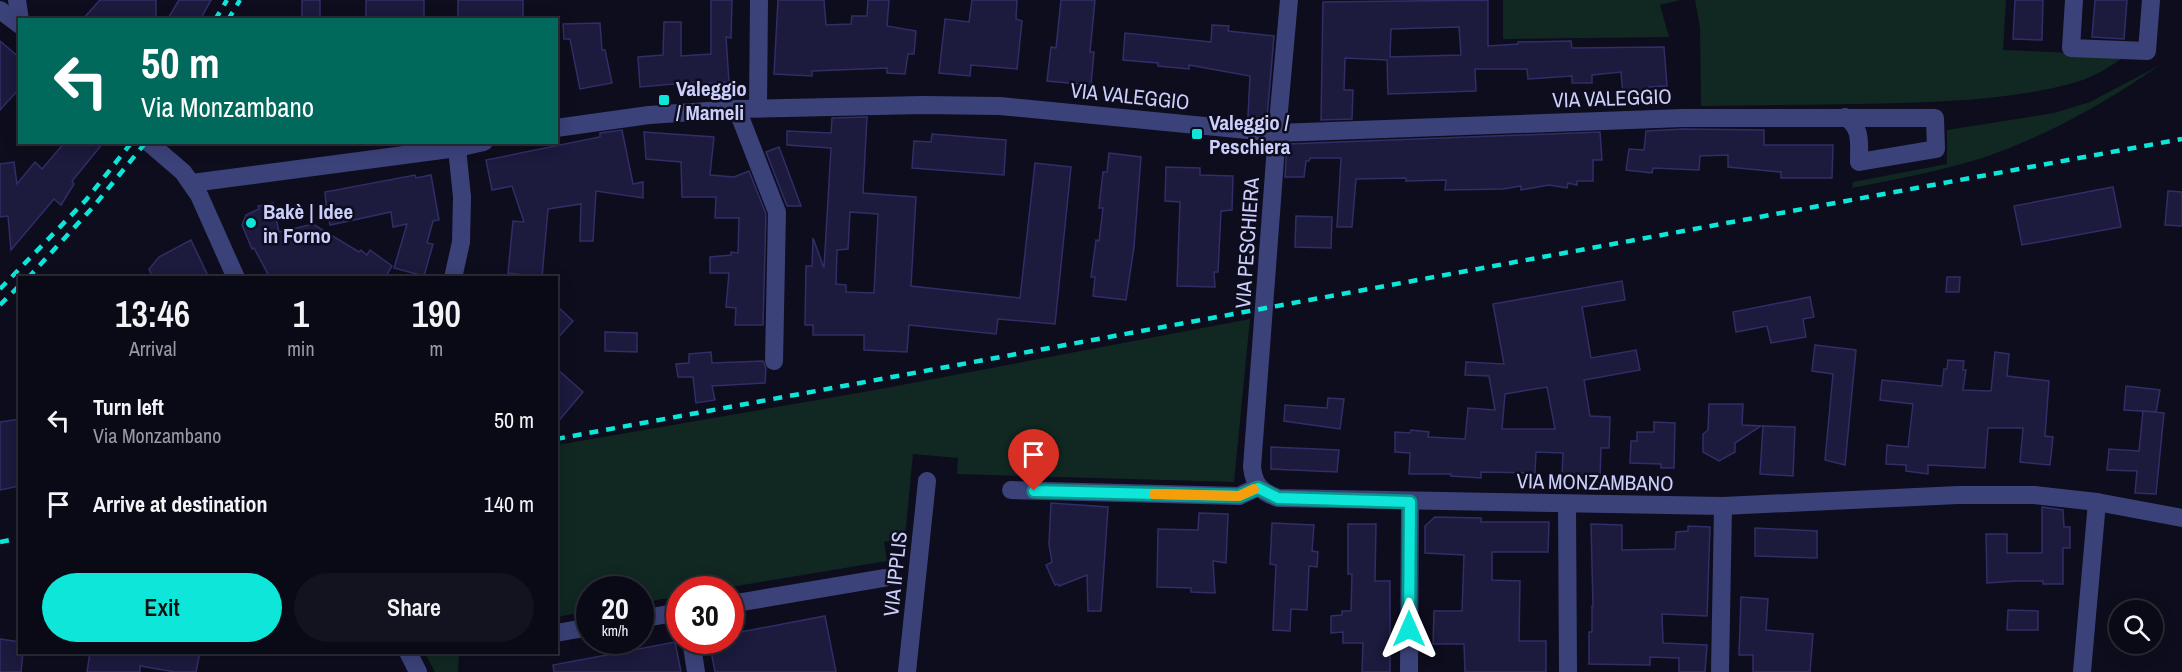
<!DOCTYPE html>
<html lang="en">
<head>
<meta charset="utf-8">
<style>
  body { margin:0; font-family:"Archivo Narrow",sans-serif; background:#13131f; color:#f1f3f6; height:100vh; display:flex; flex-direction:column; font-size:22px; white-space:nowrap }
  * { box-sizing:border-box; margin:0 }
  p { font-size:20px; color:#999aa1 }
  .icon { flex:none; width:33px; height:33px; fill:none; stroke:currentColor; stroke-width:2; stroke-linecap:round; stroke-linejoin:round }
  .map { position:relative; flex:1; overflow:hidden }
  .drawer { position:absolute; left:18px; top:276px; width:540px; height:378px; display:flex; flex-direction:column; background:#0a0a16; border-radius:0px; box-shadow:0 3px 15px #0003,0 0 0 2px #2a2b35 }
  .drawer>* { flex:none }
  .top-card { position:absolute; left:18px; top:18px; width:540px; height:126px; border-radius:0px; box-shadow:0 3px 15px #0003,0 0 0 2px #2a2b35; background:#00695c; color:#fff; overflow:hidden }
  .tools { position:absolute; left:2109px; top:600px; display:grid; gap:12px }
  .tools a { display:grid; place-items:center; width:54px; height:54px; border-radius:50%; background:#0a0a16; box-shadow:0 3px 15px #0003,0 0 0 2px #2a2b35; font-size:30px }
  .speed { position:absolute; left:576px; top:576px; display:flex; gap:12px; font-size:30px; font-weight:700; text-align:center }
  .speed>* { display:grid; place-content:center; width:78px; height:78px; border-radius:50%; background:#0a0a16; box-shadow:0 3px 15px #0003,0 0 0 2px #2a2b35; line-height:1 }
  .speed small { font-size:15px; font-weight:400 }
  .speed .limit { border:9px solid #d22; background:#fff; color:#111 }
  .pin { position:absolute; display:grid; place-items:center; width:51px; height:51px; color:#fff; margin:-62px -26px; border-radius:50% 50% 50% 0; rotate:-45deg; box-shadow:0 0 6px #0007 }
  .pin .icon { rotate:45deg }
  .me { position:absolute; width:66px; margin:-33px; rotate:0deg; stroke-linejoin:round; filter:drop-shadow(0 0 4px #0008) }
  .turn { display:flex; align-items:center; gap:21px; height:126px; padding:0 24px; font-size:27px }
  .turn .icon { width:78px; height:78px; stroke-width:2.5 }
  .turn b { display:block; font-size:42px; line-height:51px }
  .eta { display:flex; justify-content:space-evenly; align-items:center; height:102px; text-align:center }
  .eta b { font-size:36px; font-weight:600; line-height:42px }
  .action { display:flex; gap:12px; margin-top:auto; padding:12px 24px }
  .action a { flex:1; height:69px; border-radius:36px; background:#0ee6d9; color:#111; font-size:24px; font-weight:600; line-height:69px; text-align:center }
  .action a+a { background:#13131f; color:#f1f3f6 }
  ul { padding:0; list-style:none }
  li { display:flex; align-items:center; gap:18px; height:84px; padding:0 24px }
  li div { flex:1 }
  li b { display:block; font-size:22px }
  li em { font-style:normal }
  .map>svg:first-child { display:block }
</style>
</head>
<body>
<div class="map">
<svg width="2182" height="672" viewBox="0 0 2182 672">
  <rect width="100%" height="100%" fill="#0d0d1d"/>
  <g fill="#102722">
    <path d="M1503 0H1680L1660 5 1669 37 1503 39Z"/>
    <path d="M1695 0H2006L2003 50 2126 55C2110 68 2090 79 2070 84 2016 98 1958 101 1902 103 1835 105 1768 105 1701 106L1700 28Z"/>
    <path d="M2160 65C2114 97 2064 126 2012 147 1961 168 1906 177 1852 188L1853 182 1947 164V130L2054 113 2090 102Z"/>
    <path d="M1250 319 1234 482 957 474 958 458 913 454 905 537 884 542 887 561 718 589 680 590 679 596 641 603 640 590H590L589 611 557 617V445L875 390Z"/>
    <path d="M425 653H459L458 672H435Z"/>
  </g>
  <g fill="#1c1a3d" stroke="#302e67" stroke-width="1.5" fill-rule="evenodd">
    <path d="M100 0H156V18L82 20Z"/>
    <path d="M179 0H211L200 20H167Z"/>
    <rect x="302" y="0" width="18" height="20"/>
    <rect x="366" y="0" width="58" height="20"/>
    <rect x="458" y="0" width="65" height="20"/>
    <path d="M711 0H732L731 38 726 37 729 82 696 84V82L640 87 638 57 663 55 664 22H681V56L711 54Z"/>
    <path d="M778 0H824L826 25 851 24 852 16H867L868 0H889L887 26 916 31 914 54H908L905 74 887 73V68L812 71V76L774 74Z"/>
    <path d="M972 0H1017L1016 19 1022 21 1017 69 971 65 970 76 939 73 945 19 969 22Z"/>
    <path d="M1061 0H1095L1090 52H1094L1091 85 1047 81 1051 47 1056 48Z"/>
    <path d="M1488 0V46L1518 44V42L1571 41 1572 48 1664 47 1667 86 1649 87V94L1623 96 1621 72 1592 75V83H1572V76L1528 79 1527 69H1475L1476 91 1388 94 1387 60 1345 58 1344 90H1353L1352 119 1321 120 1323 2ZM1459 27 1461 55 1390 57 1391 29Z"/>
    <path d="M2015 0H2043L2042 40 2013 39Z"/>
    <path d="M2095 0H2127L2124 39 2092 37Z"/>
    <path d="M600 23 602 50H605L612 83 580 89 570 39H564L563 24Z"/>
    <path d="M1212 25 1229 26 1228 31 1274 36 1267 118 1248 116 1250 76 1189 65V69L1158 66V63L1123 60 1125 33 1211 42Z"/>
    <path d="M0 41 20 58V88L0 110Z"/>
    <path d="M867 117 863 193 916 197 911 286 1020 298 1035 163 1071 167 1055 324 998 319 996 334 909 325 907 352 864 350V335H813V325H805L806 266H812L813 238 824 268 831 148 787 145V131L831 133 832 118ZM850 212 878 214 874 293 846 292V285L836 284 837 250 848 249Z"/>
    <path d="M1683 129 1764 130V145H1833L1832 178H1781V172L1728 167V155L1700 156 1699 170 1653 168 1652 173 1626 170 1629 149 1644 150 1646 131Z"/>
    <path d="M622 130 633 184 643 182V198L596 191 593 241H580L581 204 548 209 542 277 508 273 513 221 524 222 512 186 492 190 486 160 600 137V133Z"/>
    <path d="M644 132 714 137 710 175 734 177 749 171 766 214 763 325H735L736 308 726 307 729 273H710V257L731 255V252L738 253 739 218H715L716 197H682L681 162 646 159Z"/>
    <path d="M1600 132 1602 160H1593V181H1577V185L1568 183 1567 188 1549 185 1521 190V186L1503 189 1445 190 1446 180 1406 181V178L1356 179 1352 227H1337L1341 158H1310L1309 161H1306L1304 177H1285L1287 144Z"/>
    <path d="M932 134 1006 140 1004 175 912 168 914 141 931 142Z"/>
    <path d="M65 142H104L72 181 74 184 61 205 54 199 11 250 8 216 0 217V164L14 162 17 184 35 162 42 169Z"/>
    <path d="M779 147 801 206H787L766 152Z"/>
    <path d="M1109 153 1141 157 1134 247 1126 300 1093 296 1095 277H1091L1096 240 1099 241 1103 208H1099L1103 172H1107Z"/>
    <path d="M1166 167 1200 168V175L1233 176 1232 210 1221 211 1218 272H1214L1215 287 1177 286 1180 202 1165 201Z"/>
    <path d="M415 175 416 178 431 175 439 220 433 221 427 243 433 244 424 276 394 268 407 224 393 227 391 212 330 225 326 205 325 192Z"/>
    <path d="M2113 187 2121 227 2022 245 2014 206Z"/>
    <path d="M2168 191 2182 192V226L2165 225Z"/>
    <path d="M273 203 279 232 313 224 359 252 361 250 367 255 370 250 392 266 385 278H270L254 248 252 249 242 225 246 215 259 209 258 206Z"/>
    <path d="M1296 216 1332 217 1331 248 1295 247Z"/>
    <path d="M191 240 209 278H153L149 269 159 257Z"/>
    <path d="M1947 277H1960L1959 292H1946Z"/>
    <path d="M1622 281 1625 300 1582 307 1591 358 1636 350 1640 370 1584 380 1590 416 1610 417 1609 448H1601L1600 477 1562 476 1563 453 1536 452 1535 473 1481 472V478L1451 476V474H1409L1410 453 1395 452V432L1410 433 1411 430 1429 432 1428 437 1465 439 1468 408 1495 410 1489 376 1465 375 1466 362 1504 364 1493 304ZM1547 387 1555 429H1502L1505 394Z"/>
    <path d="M1810 297 1814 317 1803 319 1806 337 1771 343 1767 326 1736 332 1733 312Z"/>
    <path d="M556 305 573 321 556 340Z"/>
    <path d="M605 332 637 333V352L605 351Z"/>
    <path d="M1815 345 1856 350 1845 465 1825 460 1833 374 1812 371Z"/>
    <path d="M711 352 712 363 763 361 766 368 765 383 712 386 715 400 696 403 693 377H678L676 364 689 363V354Z"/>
    <path d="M1995 352 2009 354 2007 376 2049 381 2045 436 2053 437 2050 465 2020 462 2023 428H1988L1985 468 1928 465V474L1906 471V465L1886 464 1887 445 1908 447 1913 404 1880 400 1882 380 1942 386 1944 369H1947L1948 360 1964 361 1963 370H1966L1963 390 1991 391Z"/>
    <path d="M556 368 583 392 556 424Z"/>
    <path d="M2126 386 2160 390 2156 412 2124 410Z"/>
    <path d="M1328 398 1344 399 1340 429 1284 421 1285 405 1327 408Z"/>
    <path d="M1709 404H1743L1742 425 1761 426 1735 443V452L1719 461 1703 452V434L1708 430Z"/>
    <path d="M2143 411 2164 413 2156 494 2135 493 2137 471 2107 470 2109 449 2139 451Z"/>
    <path d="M20 419V486L0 490V422Z"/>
    <path d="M1654 422 1675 423 1674 468H1661V464L1630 463 1631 441H1637V432H1654Z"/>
    <path d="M1763 426 1795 427 1793 476 1760 474Z"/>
    <path d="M1271 447 1339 450 1337 472 1271 469Z"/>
    <path d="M1051 503 1108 507 1101 611H1088L1087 575 1059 586 1058 584 1055 585 1046 565 1052 562 1049 544Z"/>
    <path d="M2042 507 2063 510 2064 527H2070V548H2063V584H2043V581H2016L1987 583 1986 534H2007V553H2042Z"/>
    <path d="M1199 513 1228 514 1226 563 1213 561 1215 593 1191 592V588L1157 587 1158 529 1198 530Z"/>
    <path d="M1435 517 1481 518V522H1549L1548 552H1492V580L1520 581 1519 641H1546V672H1465L1464 644H1433L1434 611H1462L1464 555 1425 553V526Z"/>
    <path d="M1272 523 1314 525 1312 551 1318 552 1317 567 1309 566 1307 610 1291 609 1290 631 1273 630 1276 565 1270 564Z"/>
    <path d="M1348 524H1376L1375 581H1390V672H1362L1363 643H1343V632L1331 633V616L1342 615V611H1351L1352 574H1348Z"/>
    <path d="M1591 524 1622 525V550L1675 549 1676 532 1688 531V526L1710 527 1707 616 1662 614 1663 643 1707 645 1705 672H1679V658L1650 657V665L1589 664V632H1592V606H1593Z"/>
    <path d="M1755 528 1817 531V558L1755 556Z"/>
    <path d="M1741 597 1768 599 1766 630 1813 634 1810 672H1753V655H1739Z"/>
    <path d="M2008 610 2038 611V630H2007Z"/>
    <path d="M825 616 836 672H715L709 640H730V634Z"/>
    <path d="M0 639 20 642V652H23L21 672H0Z"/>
    <path d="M675 642 681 672H554L553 665Z"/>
    <path d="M90 652H200L196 672H175L140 666V672H87Z"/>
  </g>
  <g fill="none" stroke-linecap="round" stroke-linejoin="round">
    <g stroke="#3b4279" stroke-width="18">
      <path d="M17 0 20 20"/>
      <path d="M1289 0 1277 133 1252 467C1254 485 1261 492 1278 498L1723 506 1958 495H2034L2097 502 2182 518"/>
      <path d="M2074 0 2071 48 2147 51 2151 0"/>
      <path d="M0 10 20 25"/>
      <path d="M758 108 759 0"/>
      <path d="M737 109 777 212 774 361"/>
      <path d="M556 128 649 115 737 109 923 105 1000 106 1277 133 1683 118H1935L1936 149 1859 162C1859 143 1862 127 1845 117"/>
      <path d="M148 142 183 172 199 195 236 278"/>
      <path d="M192 183 457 148 484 142"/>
      <path d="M453 278 461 242 462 197 457 148"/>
      <path d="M1011 490 1239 496 1258 487"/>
      <path d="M1567 504 1568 672"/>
      <path d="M730 604 884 578"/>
      <path d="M640 619 680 612"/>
      <path d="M556 633 590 627"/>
      <path d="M691 640 696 672"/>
      <path d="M408 652 418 672"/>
      <path d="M907 672 927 481"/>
      <path d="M1409 672 1410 502"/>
      <path d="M1720 672 1723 506"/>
      <path d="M2082 672 2097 502"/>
    </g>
    <g stroke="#0ee6d9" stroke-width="4.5" stroke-dasharray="9 8" stroke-linecap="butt">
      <path d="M215 20 227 0"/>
      <path d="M228 20 240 0"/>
      <path d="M28 278 94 206 146 142"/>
      <path d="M0 289 86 200 132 142"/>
      <path d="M0 305 20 285"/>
      <path d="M556 439 2182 139"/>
      <path d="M0 542 20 538"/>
    </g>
  </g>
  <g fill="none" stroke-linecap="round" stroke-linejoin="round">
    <g stroke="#09968d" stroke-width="15">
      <path id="route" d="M1034 491 1239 496 1258 488 1278 498 1410 502 1409 629"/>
    </g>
    <use href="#route" stroke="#0ee6d9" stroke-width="10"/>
    <path stroke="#f59e0b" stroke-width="10" d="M1154 494 1239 496 1254 489"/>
  </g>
  <g fill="#0ee6d9" stroke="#0d0d1d" stroke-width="2">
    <rect x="658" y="94" width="12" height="12" rx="3"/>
    <rect x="1191" y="128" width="12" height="12" rx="3"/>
    <circle cx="251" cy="223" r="6"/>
  </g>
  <g text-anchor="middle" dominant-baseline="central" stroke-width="5" stroke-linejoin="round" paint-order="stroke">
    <g font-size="21" font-weight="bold" fill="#cccefc" stroke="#0d0d1d" text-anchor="start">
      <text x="676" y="88">Valeggio<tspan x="676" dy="24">/ Mameli</tspan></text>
      <text x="1209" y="122">Valeggio /<tspan x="1209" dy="24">Peschiera</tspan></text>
      <text x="263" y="211">Bakè | Idee<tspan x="263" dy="24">in Forno</tspan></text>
    </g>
    <g font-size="21" fill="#cccefc" stroke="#0d0d1d">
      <text transform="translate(1130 96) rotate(6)">VIA VALEGGIO</text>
      <text transform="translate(1612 98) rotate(-2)">VIA VALEGGIO</text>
      <text transform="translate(1247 243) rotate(-86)">VIA PESCHIERA</text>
      <text transform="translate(1595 482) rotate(1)">VIA MONZAMBANO</text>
      <text transform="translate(895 574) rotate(-84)">VIA IPPLIS</text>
    </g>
  </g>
</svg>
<div class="tools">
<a><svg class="icon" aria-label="search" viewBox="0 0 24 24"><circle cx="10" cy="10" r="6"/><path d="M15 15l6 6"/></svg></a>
</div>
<div class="speed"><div>20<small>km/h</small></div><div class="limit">30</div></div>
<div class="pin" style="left:1034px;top:491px;background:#d93025"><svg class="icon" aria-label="arrive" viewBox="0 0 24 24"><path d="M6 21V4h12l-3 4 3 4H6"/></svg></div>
<svg class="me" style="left:1409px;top:629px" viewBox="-20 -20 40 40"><path d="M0-17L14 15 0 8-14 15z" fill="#0ee6d9" stroke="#fff" stroke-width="4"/></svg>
<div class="top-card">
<div class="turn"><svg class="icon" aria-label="left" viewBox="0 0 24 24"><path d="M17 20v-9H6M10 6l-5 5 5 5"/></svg><div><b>50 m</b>Via Monzambano</div></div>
</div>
<section class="drawer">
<div class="eta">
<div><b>13:46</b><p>Arrival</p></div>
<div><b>1</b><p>min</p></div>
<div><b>190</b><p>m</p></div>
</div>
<ul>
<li><svg class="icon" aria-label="left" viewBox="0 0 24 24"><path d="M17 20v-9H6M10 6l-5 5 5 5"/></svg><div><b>Turn left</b><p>Via Monzambano</p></div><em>50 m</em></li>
<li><svg class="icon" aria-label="arrive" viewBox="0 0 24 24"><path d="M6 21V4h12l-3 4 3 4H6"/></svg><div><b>Arrive at destination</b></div><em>140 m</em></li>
</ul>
<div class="action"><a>Exit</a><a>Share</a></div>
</section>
</div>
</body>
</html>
